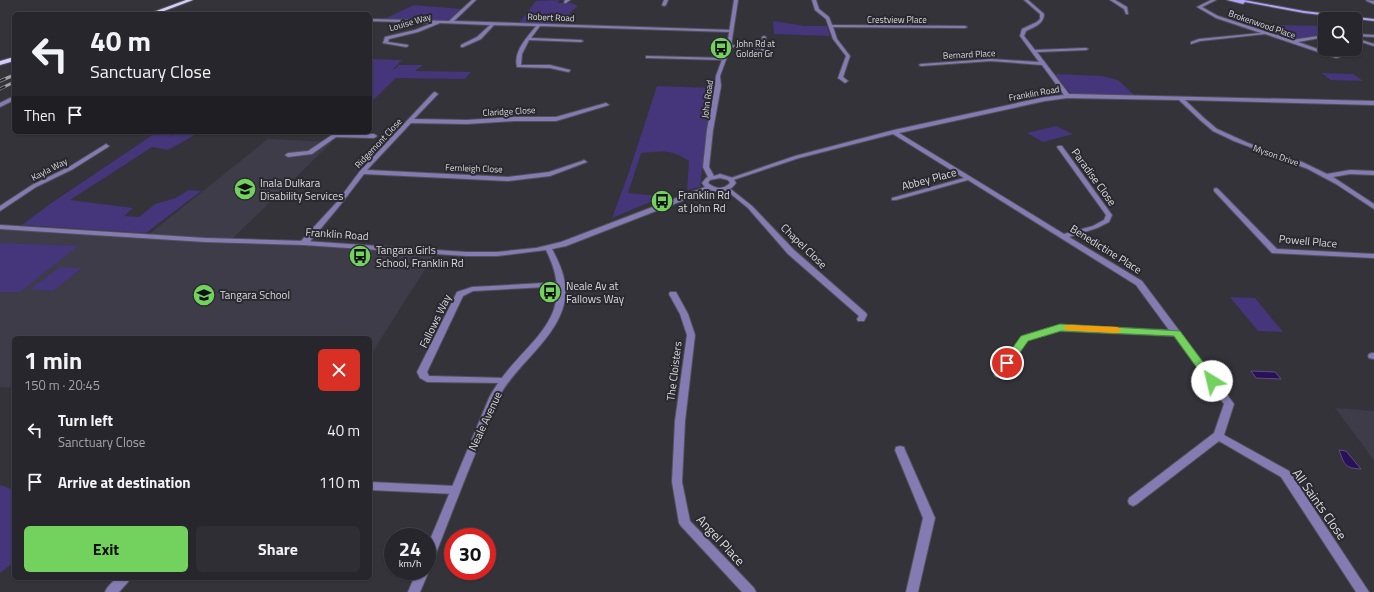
<!DOCTYPE html>
<html lang="en">
<head>
<meta charset="utf-8">
<style>
  body { margin:0; font-family:"Titillium Web",sans-serif; background:#2f2e34; color:#f1f3f6; height:100vh; display:flex; flex-direction:column; font-size:15px; white-space:nowrap }
  * { box-sizing:border-box; margin:0 }
  p { font-size:13px; color:#a4a5a9 }
  .icon { flex:none; width:22px; height:22px; fill:none; stroke:currentColor; stroke-width:2; stroke-linecap:round; stroke-linejoin:round }
  .map { position:relative; flex:1; overflow:hidden }
  .panel { position:absolute; left:12px; top:336px; width:360px; height:244px; display:flex; flex-direction:column; background:#27262c; border-radius:6px; box-shadow:0 1px 3px #0004,0 0 0 1px #434348 }
  .panel>* { flex:none }
  .top-card { position:absolute; left:12px; top:12px; width:360px; height:122px; border-radius:6px; box-shadow:0 1px 3px #0004,0 0 0 1px #434348; background:#27262c; color:#f1f3f6; overflow:hidden }
  .buttons { position:absolute; left:1318px; top:12px; display:grid; gap:8px }
  .buttons a { display:grid; place-items:center; width:44px; height:44px; border-radius:6px; background:#27262c; box-shadow:0 1px 3px #0004,0 0 0 1px #434348; font-size:20px }
  .speed { position:absolute; left:384px; top:528px; display:flex; gap:8px; font-size:20px; font-weight:700; text-align:center }
  .speed>* { display:grid; place-content:center; width:52px; height:52px; border-radius:50%; background:#27262c; box-shadow:0 1px 3px #0004,0 0 0 1px #434348; line-height:1 }
  .speed small { font-size:10px; font-weight:400 }
  .speed .limit { border:6px solid #d22; background:#fff; color:#111 }
  .pin { position:absolute; display:grid; place-items:center; width:34px; height:34px; color:#fff; margin:-17px; border:2px solid #fff; border-radius:50%; box-shadow:0 1px 4px #0007 }
  .me { position:absolute; width:44px; margin:-22px; rotate:324deg; stroke-linejoin:round; filter:drop-shadow(0 0 3px #0008) }
  .turn { display:flex; align-items:center; gap:14px; height:84px; padding:0 12px; font-size:18px }
  .turn .icon { width:52px; height:52px; stroke-width:2.5 }
  .turn b { display:block; font-size:28px; line-height:34px }
  .then { display:flex; align-items:center; height:38px; padding:0 12px; background:#0003; gap:8px; font-size:15px }
  .round { display:grid; place-items:center; flex:none; width:42px; height:42px; border-radius:6px; background:#2f2e34 }
  .overview { display:flex; align-items:center; justify-content:space-between; height:68px; padding:0 12px }
  h1 { font-size:24px; font-weight:700; line-height:30px }
  .button { display:flex; gap:8px; margin-top:auto; padding:8px 12px }
  .button a { flex:1; height:46px; border-radius:6px; background:#72d25d; color:#111; font-size:16px; font-weight:700; line-height:46px; text-align:center }
  .button a+a { background:#2f2e34; color:#f1f3f6 }
  ul { padding:0; list-style:none }
  li { display:flex; align-items:center; gap:12px; height:52px; padding:0 12px }
  li div { flex:1 }
  li b { display:block; font-size:15px }
  li em { font-style:normal }
  .map>svg:first-child { display:block }
</style>
</head>
<body>
<div class="map">
<svg width="1374" height="592" viewBox="0 0 1374 592">
  <rect width="100%" height="100%" fill="#34333a"/>
  <g fill="#3d3c48">
    <path d="M268 139 332 142 231 240 148 235Z"/>
    <path d="M0 227 230 241 436 252 370 356V338H14V388L0 387Z"/>
    <path d="M1335 408 1374 411V460Z"/>
  </g>
  <g fill="#45357b">
    <path d="M560 0 557 2 559 3H571L578 6 570 12V15L573 20 571 23H519L536 1Z"/>
    <path d="M414 5 461 9 450 19 441 21 384 19Z"/>
    <path d="M773 21 805 26H827L830 36 774 34Z"/>
    <path d="M1275 25 1325 26V34L1293 39 1257 28 1276 26Z"/>
    <path d="M370 59 402 60 393 69H395L399 65H423L415 71 471 72 465 79 396 78 370 103Z"/>
    <path d="M1321 73 1353 74 1363 81 1331 80Z"/>
    <path d="M1055 74 1102 76 1118 80 1134 95 1071 94Z"/>
    <path d="M657 86 712 88 700 187 687 190 689 161C672 149 662 151 641 153L628 193 658 196 650 202 612 218 629 172Z"/>
    <path d="M1056 126 1073 134 1043 142 1027 133Z"/>
    <path d="M157 132H177L168 138 179 132H200L168 150 152 147 70 200 133 208 124 216 139 217 155 204 176 198 189 190 201 191 146 233 22 225 50 204Z"/>
    <path d="M0 243 78 246 20 292H0Z"/>
    <path d="M60 267 82 268 53 291 30 289Z"/>
    <path d="M1230 297 1255 298 1283 332 1258 331Z"/>
    <path d="M0 485 14 490V562L0 573Z"/>
  </g>
  <g fill="#281159" stroke="#5d4d81">
    <path d="M1251 371 1275 372 1281 379 1256 378Z"/>
    <path d="M1339 450 1346 451 1361 469C1344 468 1345 465 1339 450Z"/>
  </g>
  <g fill="none" stroke-linecap="round" stroke-linejoin="round">
    <g stroke="#525158" stroke-width="2">
      <g id="minor">
        <path d="M472 0H476L454 21 731 30 733 31 731 32 540 26 531 38 581 40 583 41 581 42 529 40 522 54 521 65H550L570 70V71L568 72 550 68 517 67C513 51 527 38 536 26L494 25 481 39 463 47H461V45L477 37 490 25 440 23 418 32 389 39 388 42 408 45V46L406 47 383 43 385 37 415 30 433 23 370 21V19L449 21Z"/>
        <path d="M565 0H570L566 3H564Z"/>
        <path d="M664 0H668L666 5 664 6 662 5Z"/>
        <path d="M812 0H816L819 9 829 17 832 25 965 26 967 27 965 28 833 27 837 39 850 56 843 77 848 81 845 83 838 78 846 56 833 39 826 19 815 10Z"/>
        <path d="M1024 0H1028L1044 14C1044 24 1034 27 1026 31L1024 36 1035 50 1086 48 1088 49 1086 50 1037 52 1069 94 1374 101V105L1185 100 1204 118 1217 129 1248 143 1302 162 1327 174 1350 170 1374 171V175L1350 174 1333 177 1374 204V209L1336 184 1308 169 1234 141 1213 131 1200 120 1179 100 1067 98 1045 101 899 133 1064 234 1093 226 1104 220 1106 215 1057 147 1058 146H1062L1112 215 1109 222 1097 228 1069 237 1142 281 1234 404 1224 435 1289 471 1369 592H1356L1281 477 1219 441 1137 504 1133 506 1129 504 1128 501 1129 498 1214 433 1224 404 1174 336 1060 331 1028 340 1002 377H996L994 375 996 373 1022 336 1060 325 1169 330 1136 285 968 180 896 200H892V198L964 178 893 134 799 158 733 180H729L728 179 795 156 894 130 1045 97 1064 95 1042 65 991 61 921 66 919 65 921 64 991 59 1039 62 1020 36 1022 29 1037 22 1040 19V14Z"/>
        <path d="M1110 0H1115L1127 7 1128 14H1126L1124 9Z"/>
        <path d="M1211 0H1216L1202 7 1218 16 1292 40 1325 35V37L1298 42 1340 57 1336 58 1265 34 1200 41 1191 44V42L1199 39 1261 33 1216 18 1197 7Z"/>
        <path d="M1366 0 1374 1V4L1367 1Z"/>
        <path d="M1355 34 1374 35V37L1355 36Z"/>
        <path d="M764 36 766 37 765 56 761 55V49L729 47 727 46 729 45 761 47 762 37Z"/>
        <path d="M1355 38 1374 44V46L1355 40Z"/>
        <path d="M646 56 724 58 726 59 724 60 648 58H646Z"/>
        <path d="M435 92 438 94 437 95 414 119 467 120 514 117H556L606 103 609 105 556 121H514L467 124 411 123 367 170 508 177 549 172 582 161 584 160 587 162 550 176 508 181 364 174 341 204 307 245H301L300 243 301 241 337 202 360 171 433 93Z"/>
        <path d="M14 96V100L0 107V103Z"/>
        <path d="M335 133 374 134 377 136 374 138 336 137 312 154 288 157 285 155 288 153 308 151Z"/>
        <path d="M106 144 109 146 108 147 73 169 36 187 0 211V206L32 185 69 167Z"/>
        <path d="M728 187 752 206 794 250 866 313 867 315 864 321H858L857 319 859 316 788 254 748 208 726 190V188Z"/>
        <path d="M1216 188 1218 189 1277 249 1374 254V258L1272 253 1214 191V189Z"/>
        <path d="M562 282 566 284 565 286 473 291 463 296 427 372 429 376 504 378 507 379 509 381 507 383 427 382 420 378 417 372 457 292 472 287Z"/>
        <path d="M670 292H676L688 314 695 335 685 421 682 482 690 521 754 588 756 592H742L681 526 679 523 672 482 675 421 687 335 680 314 669 294Z"/>
        <path d="M1372 353H1374V359L1369 358 1368 356 1369 354Z"/>
        <path d="M900 446 904 447 905 450 935 518 918 592H906L923 518 895 450 896 447Z"/>
        <path d="M370 482 455 486 459 487 460 490 459 493 455 494 370 490Z"/>
        <path d="M116 578H130L128 582 119 592H105L107 588Z"/>
      </g>
    </g>
    <g stroke="#525158" stroke-width="2">
      <g id="tertiary">
        <path d="M734 0H738L731 46 720 76 721 86 713 130 709 167 714 176 720 174 733 178 736 183C730 192 720 193 710 190L566 246 552 249C561 266 569 284 564 304 555 340 518 363 500 395 492 408 488 423 482 437 465 478 449 520 433 561L431 565 427 566V547L489 398C518 342 583 324 546 250L497 256H466L304 245 205 242 0 229V225L205 238 304 241 466 252H497L536 248 561 242 705 187 702 183 706 178 708 177 703 167 707 130 715 86 716 76 727 46ZM720 178 728 180 730 183C723 190 715 189 708 183L710 180Z"/>
        <path d="M427 567 429 571 420 592H408L417 571H427Z"/>
      </g>
    </g>
    <g stroke="#525158" stroke-width="2">
      <path id="secondary" d="M1227 0H1244L1304 11 1374 19V21L1304 13 1245 2 1243 4Z"/>
    </g>
    <g stroke="#525158" stroke-width="2">
      <g id="primary">
        <path d="M186 0H193L156 14H148Z"/>
        <path d="M14 57V61L0 65V61Z"/>
      </g>
    </g>
    <use href="#minor" fill="#837bb1" fill-rule="evenodd"/>
    <use href="#tertiary" fill="#837bb1" fill-rule="evenodd"/>
    <use href="#secondary" fill="#b0a3f9" fill-rule="evenodd"/>
    <use href="#primary" fill="#d2cdfa" fill-rule="evenodd"/>
    <g stroke="#9f9fa4" stroke-width="3">
      <g id="rail">
        <path d="M0 81 14 75"/>
        <path d="M0 89 14 82"/>
      </g>
    </g>
    <use href="#rail" stroke="#2a292f" stroke-width="2" stroke-dasharray="6" stroke-linecap="butt"/>
  </g>
  <path fill="#72d25d" stroke="#4a883c" d="M1060 324 1180 331 1217 381 1215 383H1208L1174 336 1061 331 1028 341 1011 365H1004L1002 363 1004 360 1021 336Z"/>
  <path fill="#f59e0b" d="M1069 325 1117 327 1122 330 1117 333 1065 330 1064 328 1065 326Z"/>
  <defs>
    <g id="bus-disc" transform="scale(1.15)"><circle r="9.5" fill="#72d25d" stroke="#2a292f"/><path d="M-5-6H5V4H4V6H2V4H-2V6H-4V4H-5ZM-3.5-4V0h7V-4ZM-3.5 1.2v1.5H-2V1.2ZM2 1.2v1.5H3.5V1.2Z" fill="#111"/></g>
    <g id="university-disc" transform="scale(1.15)"><circle r="9.5" fill="#72d25d" stroke="#2a292f"/><path d="M0-5L7-2L0 1L-7-2ZM-4 1L0 2.5L4 1V4Q0 6-4 4Z" fill="#111"/></g>
    <g id="school-disc" transform="scale(1.15)"><circle r="9.5" fill="#72d25d" stroke="#2a292f"/><path d="M0-5L7-2L0 1L-7-2ZM-4 1L0 2.5L4 1V4Q0 6-4 4Z" fill="#111"/></g>
  </defs>
  <g fill-rule="evenodd">
    <use href="#bus-disc" x="721" y="48"/>
    <use href="#university-disc" x="245" y="189"/>
    <use href="#bus-disc" x="662" y="201"/>
    <use href="#bus-disc" x="360" y="256"/>
    <use href="#bus-disc" x="550" y="292"/>
    <use href="#school-disc" x="204" y="295"/>
  </g>
  <g text-anchor="middle" dominant-baseline="central" stroke-width="4" stroke-linejoin="round" paint-order="stroke">
    <g font-size="9" fill="#dadade" stroke="#2a292f">
      <text transform="translate(551 17) rotate(2)">Robert Road</text>
      <text x="897" y="19">Crestview Place</text>
      <text transform="translate(410 22) rotate(-16)">Louise Way</text>
      <text transform="translate(1262 24) rotate(19)">Brokenwood Place</text>
      <text transform="translate(969 54) rotate(-3)">Bernard Place</text>
      <text transform="translate(1034 93) rotate(-10)">Franklin Road</text>
      <text transform="translate(707 99) rotate(-82)">John Road</text>
      <text transform="translate(509 111) rotate(-3)">Claridge Close</text>
      <text transform="translate(378 143) rotate(-47)">Ridgemont Close</text>
      <text transform="translate(1276 155) rotate(19)">Myson Drive</text>
      <text transform="translate(474 168) rotate(2)">Fernleigh Close</text>
      <text transform="translate(49 169) rotate(-27)">Kayla Way</text>
    </g>
    <g font-size="9" fill="#dadade" stroke="#2a292f" text-anchor="start">
      <text x="736" y="43">John Rd at<tspan x="736" dy="10">Golden Gr</tspan></text>
    </g>
    <g font-size="11" fill="#dadade" stroke="#2a292f">
      <text transform="translate(1094 177) rotate(54)">Paradise Close</text>
      <text transform="translate(929 179) rotate(-15)">Abbey Place</text>
      <text transform="translate(337 234) rotate(4)">Franklin Road</text>
      <text transform="translate(1308 241) rotate(5)">Powell Place</text>
      <text transform="translate(804 246) rotate(44)">Chapel Close</text>
      <text transform="translate(1106 249) rotate(32)">Benedictine Place</text>
      <text transform="translate(435 321) rotate(-64)">Fallows Way</text>
      <text transform="translate(674 371) rotate(-83)">The Cloisters</text>
      <text transform="translate(485 421) rotate(-65)">Neale Avenue</text>
    </g>
    <g font-size="11" fill="#dadade" stroke="#2a292f" text-anchor="start">
      <text x="260" y="183">Inala Dulkara<tspan x="260" dy="13">Disability Services</tspan></text>
      <text x="678" y="195">Franklin Rd<tspan x="678" dy="13">at John Rd</tspan></text>
      <text x="376" y="250">Tangara Girls<tspan x="376" dy="13">School, Franklin Rd</tspan></text>
      <text x="566" y="286">Neale Av at<tspan x="566" dy="13">Fallows Way</tspan></text>
      <text x="220" y="295">Tangara School</text>
    </g>
    <g font-size="13" fill="#dadade" stroke="#2a292f">
      <text transform="translate(1320 504) rotate(55)">All Saints Close</text>
      <text transform="translate(721 540) rotate(47)">Angel Place</text>
    </g>
  </g>
</svg>
<div class="buttons">
<a><svg class="icon" aria-label="search" viewBox="0 0 24 24"><circle cx="10" cy="10" r="6"/><path d="M15 15l6 6"/></svg></a>
</div>
<div class="speed"><div>24<small>km/h</small></div><div class="limit">30</div></div>
<div class="pin" style="left:1007px;top:363px;background:#d93025"><svg class="icon" aria-label="arrive" viewBox="0 0 24 24"><path d="M6 21V4h12l-3 4 3 4H6"/></svg></div>
<svg class="me" style="left:1212px;top:381px" viewBox="-20 -20 40 40"><circle r="19" fill="#fff"/><path d="M0-13L10 11 0 6-10 11z" fill="#72d25d"/></svg>
<div class="top-card">
<div class="turn"><svg class="icon" aria-label="left" viewBox="0 0 24 24"><path d="M17 20v-9H6M10 6l-5 5 5 5"/></svg><div><b>40 m</b>Sanctuary Close</div></div>
<div class="then">Then<svg class="icon" aria-label="arrive" viewBox="0 0 24 24"><path d="M6 21V4h12l-3 4 3 4H6"/></svg></div>
</div>
<section class="panel">
<div class="overview"><div><h1>1 min</h1><p>150 m · 20:45</p></div><a class="round" style="background:#d93025;color:#fff"><svg class="icon" aria-label="close" viewBox="0 0 24 24"><path d="M6 6l12 12M18 6L6 18"/></svg></a></div>
<ul>
<li><svg class="icon" aria-label="left" viewBox="0 0 24 24"><path d="M17 20v-9H6M10 6l-5 5 5 5"/></svg><div><b>Turn left</b><p>Sanctuary Close</p></div><em>40 m</em></li>
<li><svg class="icon" aria-label="arrive" viewBox="0 0 24 24"><path d="M6 21V4h12l-3 4 3 4H6"/></svg><div><b>Arrive at destination</b></div><em>110 m</em></li>
</ul>
<div class="button"><a>Exit</a><a>Share</a></div>
</section>
</div>
</body>
</html>
